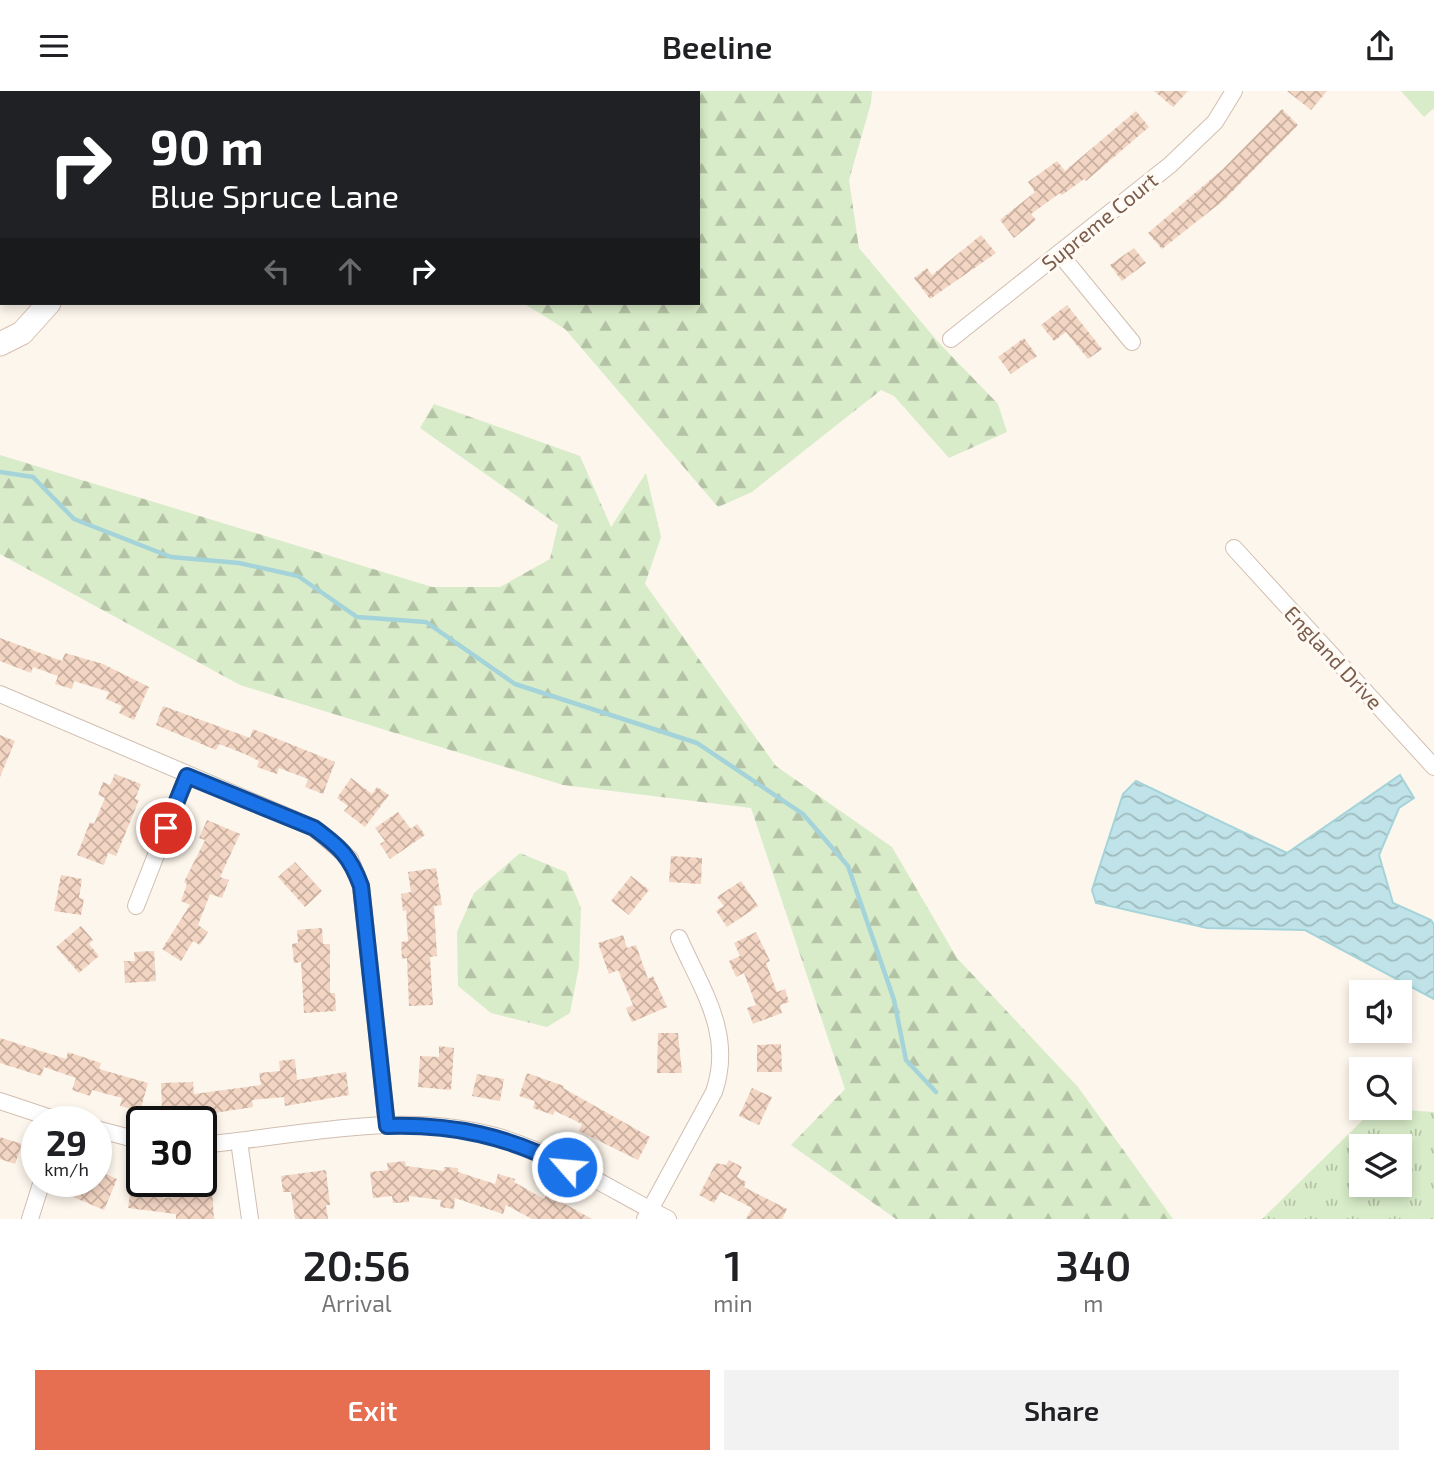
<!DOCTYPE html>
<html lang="en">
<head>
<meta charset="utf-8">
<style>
  body { margin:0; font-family:"Exo 2",sans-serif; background:#f2f2f2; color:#202124; height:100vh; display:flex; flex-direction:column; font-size:26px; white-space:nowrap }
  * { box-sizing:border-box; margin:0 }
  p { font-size:23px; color:#757577 }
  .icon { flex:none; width:38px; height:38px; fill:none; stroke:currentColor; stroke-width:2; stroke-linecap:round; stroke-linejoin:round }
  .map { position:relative; height:1128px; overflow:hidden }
  .sheet { display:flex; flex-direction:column; background:#fff; flex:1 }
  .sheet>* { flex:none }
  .banner { position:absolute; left:0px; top:0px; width:700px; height:214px; box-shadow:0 4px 10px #0003; background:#202124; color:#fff; overflow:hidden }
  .fabs { position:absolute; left:1349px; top:889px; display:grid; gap:14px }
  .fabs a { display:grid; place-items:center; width:63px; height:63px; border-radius:0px; background:#fff; box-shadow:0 4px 10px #0003; font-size:35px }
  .speed { position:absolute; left:21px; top:1015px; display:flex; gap:14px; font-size:35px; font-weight:700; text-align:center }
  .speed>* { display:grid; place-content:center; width:91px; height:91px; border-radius:50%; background:#fff; box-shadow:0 4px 10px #0003; line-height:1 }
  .speed small { font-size:18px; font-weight:400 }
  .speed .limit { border:4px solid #111; border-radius:10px; background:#fff; color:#111 }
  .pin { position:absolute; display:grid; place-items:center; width:60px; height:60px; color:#fff; margin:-30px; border:4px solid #fff; border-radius:50%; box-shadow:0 2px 7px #0007 }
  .me { position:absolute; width:77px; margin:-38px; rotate:297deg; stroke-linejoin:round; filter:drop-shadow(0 0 5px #0008) }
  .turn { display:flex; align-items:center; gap:24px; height:147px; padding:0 35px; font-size:32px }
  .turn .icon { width:91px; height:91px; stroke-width:2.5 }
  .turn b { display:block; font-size:49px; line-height:60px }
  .lanes { display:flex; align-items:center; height:66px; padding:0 35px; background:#0003; justify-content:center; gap:35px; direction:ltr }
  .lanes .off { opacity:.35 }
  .eta { display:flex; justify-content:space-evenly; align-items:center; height:119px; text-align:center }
  .eta b { font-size:42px; font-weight:600; line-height:49px }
  .primary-button { display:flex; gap:14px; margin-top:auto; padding:14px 35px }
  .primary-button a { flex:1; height:80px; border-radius:0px; background:#e76f51; color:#fff; font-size:28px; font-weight:600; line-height:80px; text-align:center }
  .primary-button a+a { background:#f2f2f2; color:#202124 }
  header { display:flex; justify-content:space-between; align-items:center; height:91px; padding:0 35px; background:#fff; font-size:32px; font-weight:600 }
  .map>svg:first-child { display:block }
</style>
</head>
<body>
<header><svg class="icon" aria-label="menu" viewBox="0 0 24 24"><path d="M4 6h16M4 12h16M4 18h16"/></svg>Beeline<svg class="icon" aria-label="share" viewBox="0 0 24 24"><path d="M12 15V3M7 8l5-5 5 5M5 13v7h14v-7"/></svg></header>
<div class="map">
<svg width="1434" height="1128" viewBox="0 0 1434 1128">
  <defs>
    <pattern id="grass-tufts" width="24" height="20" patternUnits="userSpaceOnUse" patternTransform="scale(1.75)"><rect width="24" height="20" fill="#d8ecc9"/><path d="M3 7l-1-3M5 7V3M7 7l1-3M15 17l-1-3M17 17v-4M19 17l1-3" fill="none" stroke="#b4c2a5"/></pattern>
    <pattern id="forest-firs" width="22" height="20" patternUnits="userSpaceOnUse" patternTransform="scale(1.75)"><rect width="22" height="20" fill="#d8ecc9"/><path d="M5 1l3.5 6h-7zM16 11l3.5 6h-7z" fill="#b4c2a5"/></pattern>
    <pattern id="water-waves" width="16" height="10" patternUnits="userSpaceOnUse" patternTransform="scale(1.75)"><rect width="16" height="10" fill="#bfe3e8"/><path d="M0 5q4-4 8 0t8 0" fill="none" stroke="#a0bbbe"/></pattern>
    <pattern id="building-cross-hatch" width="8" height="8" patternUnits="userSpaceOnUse" patternTransform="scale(1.75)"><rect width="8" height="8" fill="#f3d5c3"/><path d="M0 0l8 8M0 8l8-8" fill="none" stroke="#cab0a1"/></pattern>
  </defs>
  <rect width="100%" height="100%" fill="#fdf6ec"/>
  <path fill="url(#grass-tufts)" fill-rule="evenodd" d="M1375 1017 1434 1021V1128H1262ZM1362 1055H1400V1094H1362Z"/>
  <g fill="url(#forest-firs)">
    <path d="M425 0H872L871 12 849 89 859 157 939 252 998 313 1007 341 949 367 894 305 881 299 752 401 718 416 565 238 523 212H698V2Z"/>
    <path d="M434 313 580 365 611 436 646 382 661 446 645 493 776 675 892 756 957 867 1078 996 1173 1128H896L791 1054 845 998 751 717 563 694 240 594 0 463V364L432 496H500L550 468 558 434 420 337Z"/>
    <path d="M520 762 566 781 581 817 579 875 570 922 547 936 491 922 458 895 457 841 474 802Z"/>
  </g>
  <path fill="#d8ecc9" d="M1401 0H1434V17L1424 26Z"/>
  <path fill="url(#water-waves)" stroke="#a5d3da" stroke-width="2" d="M1400 684 1414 707 1399 717 1379 764 1393 812 1431 829 1434 834V908L1305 839 1207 837 1096 812 1092 799 1123 703 1136 690 1287 762Z"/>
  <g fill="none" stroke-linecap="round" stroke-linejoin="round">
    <path stroke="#a5d3da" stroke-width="4.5" d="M0 381 33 386 74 428 171 466 239 472 298 485 357 526 426 531 515 593 697 652 803 723 848 775 894 909 906 969 936 1001"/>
  </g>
  <g fill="url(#building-cross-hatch)">
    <path d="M1154 0H1188L1173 16Z"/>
    <path d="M1287 0H1327L1311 19Z"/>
    <path d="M1282 18 1298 34 1224 109 1162 158 1148 142 1223 78Z"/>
    <path d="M1136 20 1149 36 1086 90 1084 88 1062 104 1060 102 1031 123 1036 129 1014 147 1000 129 1035 101 1028 91 1057 70 1065 80Z"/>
    <path d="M981 144 996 162 930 208 914 187 927 177 932 184Z"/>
    <path d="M1134 157 1146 172 1122 190 1110 174Z"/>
    <path d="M1067 214 1102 258 1088 268 1066 241 1054 250 1041 234Z"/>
    <path d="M1024 247 1037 265 1011 283 998 266Z"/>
    <path d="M0 547 62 570 65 562 103 573 149 596 134 629 119 622 122 615 106 608 109 601 74 590 72 598 55 593 58 585 33 576 31 582 0 570Z"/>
    <path d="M163 615 250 647 253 638 335 671 323 703 305 696 308 688 279 677 277 683 257 676 259 670 245 663 219 653 216 659 156 634Z"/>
    <path d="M0 644 15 650 0 686Z"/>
    <path d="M115 683 141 693 135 708 139 709 116 765 108 762 104 774 77 764 90 731 94 733 105 707 98 704 103 691 110 694Z"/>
    <path d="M351 687 372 703 377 696 389 704 365 736 344 720 348 715 337 707Z"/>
    <path d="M398 721 411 738 417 733 425 744 390 768 380 753 385 750 375 737Z"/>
    <path d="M207 729 240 743 220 786 229 789 222 807 210 803 198 834 208 841 200 854 193 850 181 870 162 858 190 814 181 810 187 793 184 791 205 749 199 747Z"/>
    <path d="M671 765 702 767 701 793 669 791Z"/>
    <path d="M295 771 322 800 305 816 278 786Z"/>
    <path d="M436 777 442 814 434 815 437 865 430 866 433 914 409 915 407 867 402 868 401 851 408 850 406 819 403 820 401 803 411 801 408 781Z"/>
    <path d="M61 784 82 788 79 807 84 808 81 824 54 820Z"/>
    <path d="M631 785 649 799 629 824 611 810Z"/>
    <path d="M741 790 758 815 727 836 716 820 724 815 717 806Z"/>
    <path d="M81 835 93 849 89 853 99 865 79 882 56 856Z"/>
    <path d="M322 837 323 853H330V902H335L336 920 304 922 301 871 294 872 292 853 298 852 297 839Z"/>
    <path d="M756 841 770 870 766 872 777 901 785 898 789 911 780 914 782 922 753 933 747 917 756 914 744 882 736 886 729 870 740 865 734 852Z"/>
    <path d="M623 844 627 857 636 854 648 888 653 885 667 916 632 931 626 917 633 914 618 879 609 883 598 852Z"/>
    <path d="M154 860 156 890 125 892 124 870H135L134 861Z"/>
    <path d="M658 942H678L682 982H657Z"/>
    <path d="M0 947 66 968 68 961 101 972 99 978 148 992 140 1020 120 1015 122 1007 92 999 90 1005 72 999 76 987 44 976 41 985 0 972Z"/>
    <path d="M781 953 782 981H757V954Z"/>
    <path d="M439 955 454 957 451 999 418 996 420 965 439 966Z"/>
    <path d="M295 968 297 989 346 981 349 1004 285 1015 284 1006 252 1009 253 1016 201 1024H176V1019H162L161 992 193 991 194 1003 261 994 259 982 280 980 279 970Z"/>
    <path d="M527 982 564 995 563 997 650 1046 638 1069 579 1040 582 1033 555 1020 553 1024 533 1017 535 1010 519 1005Z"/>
    <path d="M477 983 504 988 500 1010 472 1005Z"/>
    <path d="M752 997 772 1006 759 1034 739 1025Z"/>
    <path d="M0 1046 22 1053 15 1073 0 1068Z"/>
    <path d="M729 1069 742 1076 737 1086 746 1091 744 1096 787 1118 782 1128H746L752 1117 721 1101 714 1112 699 1104 716 1072 726 1074Z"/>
    <path d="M405 1070 406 1075 444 1080V1076L458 1077V1081L495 1093 498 1083 515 1088 514 1091 544 1108 547 1103 592 1128H532L506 1114 503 1123 455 1107 454 1118 440 1116 441 1109 409 1105V1111L393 1112 392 1105 373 1107 370 1081 388 1079 387 1072Z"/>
    <path d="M326 1079 330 1114H326L328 1128H295L291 1101H283L281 1085Z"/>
    <path d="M101 1081 117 1088 104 1119 73 1106 79 1090H97Z"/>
    <path d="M146 1092 164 1094 163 1107 196 1104V1097L212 1096 214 1128H176V1123L128 1117 131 1095 145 1097Z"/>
  </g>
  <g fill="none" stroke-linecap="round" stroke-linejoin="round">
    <g stroke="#d1beb0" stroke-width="18">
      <g id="street">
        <path d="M1059 162 1132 251"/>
        <path d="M951 248 1170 74 1215 31 1234 0"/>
        <path d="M1234 457 1434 676"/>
        <path d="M0 603 314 737 350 768 361 795 387 1035"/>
        <path d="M136 815 187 685"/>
        <path d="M0 1010 63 1031"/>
        <path d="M96 1038 142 1050"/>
        <path d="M239 1050 250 1128"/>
        <path d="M201 1054C298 1045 404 1018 499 1046 559 1064 613 1100 668 1128"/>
        <path d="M30 1128 42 1090"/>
        <path d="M645 1128 714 1001C734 943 702 899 679 847"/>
      </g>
    </g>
    <g stroke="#d6c0b0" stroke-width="25">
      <g id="secondary">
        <path d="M256 2 258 0"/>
        <path d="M0 253 22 242 49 212"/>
      </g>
    </g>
    <use href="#street" stroke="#fff" stroke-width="16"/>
    <use href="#secondary" stroke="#fff" stroke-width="23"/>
  </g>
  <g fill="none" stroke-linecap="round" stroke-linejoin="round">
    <g stroke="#114b97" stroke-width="18">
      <path id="route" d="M166 737 187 685 314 737C340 756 350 765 361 795L387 1035C453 1033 508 1045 567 1076"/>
    </g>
    <use href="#route" stroke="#1a73e8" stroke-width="12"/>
  </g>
  <g text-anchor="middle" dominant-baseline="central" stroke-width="6" stroke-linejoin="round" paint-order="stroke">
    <g font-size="21" fill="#7a5c4d" stroke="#fffaf3">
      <text transform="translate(1099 130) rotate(-39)">Supreme Court</text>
      <text transform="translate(1334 566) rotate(47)">England Drive</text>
    </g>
  </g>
</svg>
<div class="fabs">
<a><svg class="icon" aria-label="sound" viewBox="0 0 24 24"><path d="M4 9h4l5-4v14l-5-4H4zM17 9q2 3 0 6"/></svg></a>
<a><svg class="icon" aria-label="search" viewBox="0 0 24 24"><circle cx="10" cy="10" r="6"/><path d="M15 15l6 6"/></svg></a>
<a><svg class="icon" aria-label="layers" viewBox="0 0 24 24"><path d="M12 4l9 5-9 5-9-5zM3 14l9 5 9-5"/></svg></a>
</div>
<div class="speed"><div>29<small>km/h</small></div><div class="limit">30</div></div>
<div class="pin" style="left:166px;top:737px;background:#d93025"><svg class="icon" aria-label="arrive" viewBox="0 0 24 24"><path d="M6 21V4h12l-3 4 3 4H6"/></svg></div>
<svg class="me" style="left:567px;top:1076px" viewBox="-20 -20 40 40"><circle r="17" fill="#1a73e8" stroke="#fff" stroke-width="3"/><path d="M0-11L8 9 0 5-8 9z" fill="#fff"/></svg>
<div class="banner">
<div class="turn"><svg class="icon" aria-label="right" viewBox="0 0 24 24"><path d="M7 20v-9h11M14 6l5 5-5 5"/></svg><div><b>90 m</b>Blue Spruce Lane</div></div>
<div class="lanes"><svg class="icon off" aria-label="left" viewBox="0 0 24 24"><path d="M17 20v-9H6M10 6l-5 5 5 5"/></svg><svg class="icon off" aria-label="ahead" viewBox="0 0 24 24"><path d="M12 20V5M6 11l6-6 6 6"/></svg><svg class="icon" aria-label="right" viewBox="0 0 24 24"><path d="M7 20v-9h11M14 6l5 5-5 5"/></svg></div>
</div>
</div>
<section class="sheet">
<div class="eta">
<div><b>20:56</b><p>Arrival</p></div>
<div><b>1</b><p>min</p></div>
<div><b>340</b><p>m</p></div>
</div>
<div class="primary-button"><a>Exit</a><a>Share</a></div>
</section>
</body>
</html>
